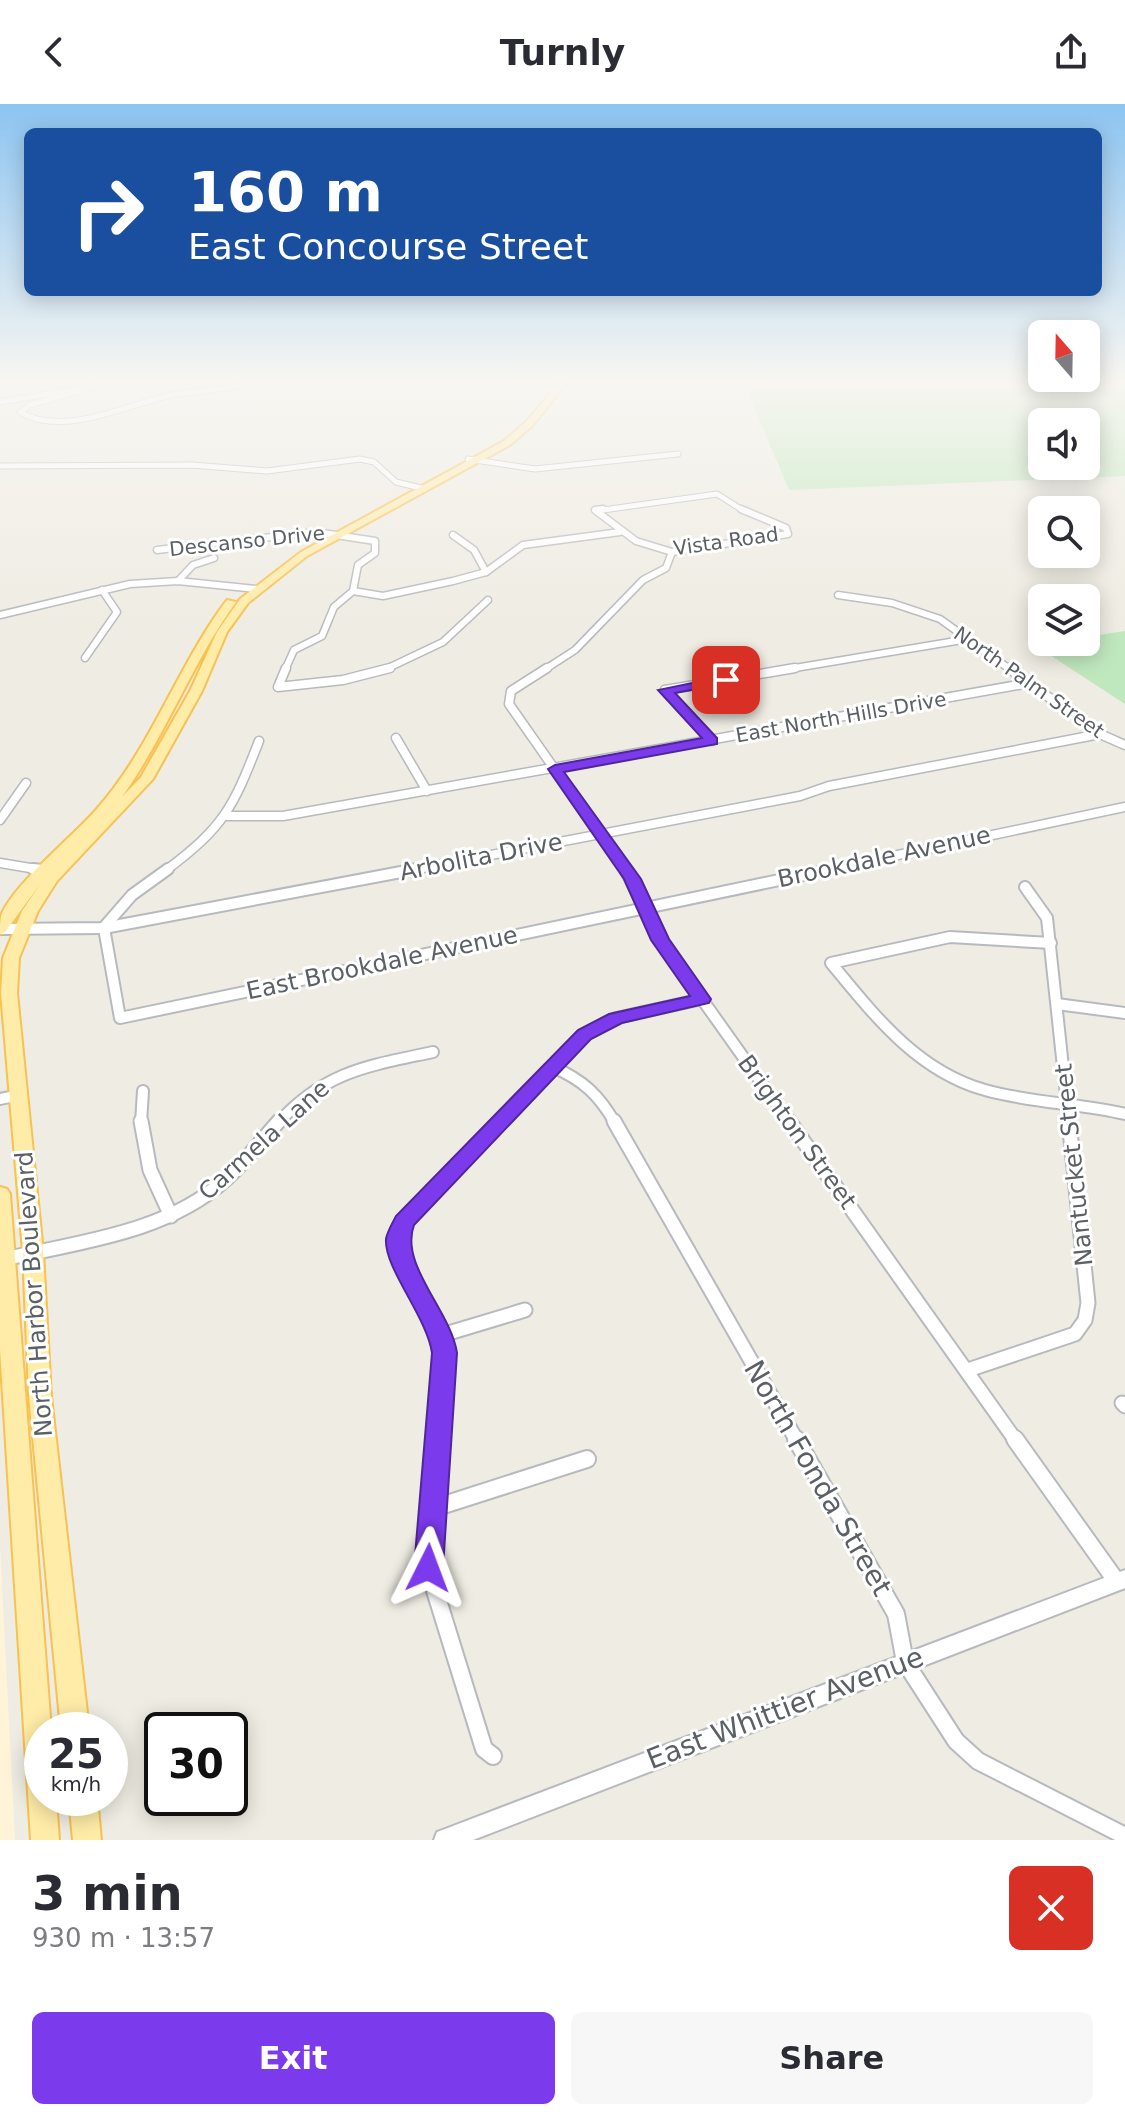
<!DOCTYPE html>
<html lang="en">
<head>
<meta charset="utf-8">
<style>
  body { margin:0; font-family:"DejaVu Sans",sans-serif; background:#f7f7f7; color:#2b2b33; height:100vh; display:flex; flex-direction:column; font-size:30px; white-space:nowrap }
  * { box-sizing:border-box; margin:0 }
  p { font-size:26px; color:#7c7c81 }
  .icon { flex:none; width:44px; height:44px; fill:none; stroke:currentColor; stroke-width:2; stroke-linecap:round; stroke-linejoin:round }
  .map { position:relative; height:1736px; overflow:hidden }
  .panel { display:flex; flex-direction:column; background:#fff; flex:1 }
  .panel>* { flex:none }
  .hud { position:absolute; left:24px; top:24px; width:1078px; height:168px; border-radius:12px; box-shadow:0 4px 20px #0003; background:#1a4fa0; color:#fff; overflow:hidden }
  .needle { width:52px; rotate:340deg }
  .fabs { position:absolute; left:1028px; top:216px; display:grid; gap:16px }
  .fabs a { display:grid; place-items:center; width:72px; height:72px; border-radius:12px; background:#fff; box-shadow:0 4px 20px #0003; font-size:40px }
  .speed { position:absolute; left:24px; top:1608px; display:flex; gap:16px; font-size:40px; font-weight:700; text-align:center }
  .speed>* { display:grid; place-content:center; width:104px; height:104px; border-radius:50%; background:#fff; box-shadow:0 4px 20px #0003; line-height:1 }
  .speed small { font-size:20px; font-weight:400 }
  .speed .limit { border:4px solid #111; border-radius:12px; background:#fff; color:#111 }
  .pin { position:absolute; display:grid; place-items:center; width:68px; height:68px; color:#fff; margin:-34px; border-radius:16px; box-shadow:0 4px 12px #0006 }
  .me { position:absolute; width:88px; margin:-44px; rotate:3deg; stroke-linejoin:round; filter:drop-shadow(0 0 6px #0008) }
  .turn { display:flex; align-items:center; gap:28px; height:168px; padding:0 32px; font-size:36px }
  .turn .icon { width:104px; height:104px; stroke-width:2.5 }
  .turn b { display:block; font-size:56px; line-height:68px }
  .round { display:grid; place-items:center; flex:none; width:84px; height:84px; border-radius:12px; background:#f7f7f7 }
  .summary { display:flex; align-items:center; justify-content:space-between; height:136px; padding:0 32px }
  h1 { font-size:48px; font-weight:700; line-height:60px }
  .action { display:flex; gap:16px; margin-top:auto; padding:16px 32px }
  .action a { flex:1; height:92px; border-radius:12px; background:#7c3aed; color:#fff; font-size:32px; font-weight:700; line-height:92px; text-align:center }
  .action a+a { background:#f7f7f7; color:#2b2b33 }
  header { display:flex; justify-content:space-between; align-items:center; height:104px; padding:0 32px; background:#fff; font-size:36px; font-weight:700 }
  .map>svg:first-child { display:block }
</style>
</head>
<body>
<header><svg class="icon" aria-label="back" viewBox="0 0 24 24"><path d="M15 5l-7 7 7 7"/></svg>Turnly<svg class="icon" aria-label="share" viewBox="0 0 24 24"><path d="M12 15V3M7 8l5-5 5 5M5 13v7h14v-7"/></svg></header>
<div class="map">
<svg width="1125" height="1736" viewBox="0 0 1125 1736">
  <rect width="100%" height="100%" fill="#efece3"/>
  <path fill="#fff4d8" d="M0 1442 15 1736H0Z"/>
  <g fill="#c0e8be" fill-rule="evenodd">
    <path d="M1125 279V372L789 386 744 279ZM1042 318H1086V362H1042Z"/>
    <path d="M1125 527V600L1036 542 1086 538V533Z"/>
  </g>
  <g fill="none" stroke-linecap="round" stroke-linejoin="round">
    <g stroke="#b6babe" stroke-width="7">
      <g id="minor-far5">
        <path d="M0 298 96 282 30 301 20 308C64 334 127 300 172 291 197 286 223 287 247 279"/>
        <path d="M468 355 535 365 678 350"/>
        <path d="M0 362 192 361 267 367 360 355 374 358 396 378 425 385"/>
        <path d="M596 407 717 390 744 407"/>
      </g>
    </g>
    <g stroke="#b6babe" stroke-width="9">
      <g id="minor-far4">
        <path d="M603 405 595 406 636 437 672 448 788 430 786 424 741 405"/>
        <path d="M453 431 474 446 486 468"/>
        <path d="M157 446 316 428 375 437V449L358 461 353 487"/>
        <path d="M178 477 193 461 214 454"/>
        <path d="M353 487 383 492 453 477 486 468 523 441 620 428"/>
        <path d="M838 491 892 499 940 515 1011 566"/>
        <path d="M0 511 130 480 178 477 257 485"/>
        <path d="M85 554 117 508 102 486"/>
        <path d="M285 566 294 546 322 532 334 503 353 487"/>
        <path d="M384 566 443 538 488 496"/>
        <path d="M544 566 575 546 643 476 666 464 672 448"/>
        <path d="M783 566 968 535"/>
      </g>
    </g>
    <g stroke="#b6babe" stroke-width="11">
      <g id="minor-far3">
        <path d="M286 564 278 583 343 576 390 564"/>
        <path d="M547 564 511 587 509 600 626 767"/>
        <path d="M1008 564 1100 630 1125 641"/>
        <path d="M665 586 795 564"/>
        <path d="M665 586 712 637"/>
        <path d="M396 634 427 687"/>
        <path d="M227 712H283L1029 579"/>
        <path d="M0 716 26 679"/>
        <path d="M0 759 42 766"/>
        <path d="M165 767C224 723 233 704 259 637"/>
        <path d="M407 767 800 692 829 682 1100 630"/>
        <path d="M822 767 1125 703"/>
      </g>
    </g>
    <g stroke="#b6babe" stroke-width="14">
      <g id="minor-far2">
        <path d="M33 765 42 766"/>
        <path d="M625 765 660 836 790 1019"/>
        <path d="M1025 783 1047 814 1069 1019"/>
        <path d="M105 822 132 791 168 765"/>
        <path d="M104 824 120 914 832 765"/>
        <path d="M0 825 104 824 417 765"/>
        <path d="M1051 839 950 833 831 859C874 911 917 967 985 986 1031 999 1079 999 1125 1010"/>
        <path d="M1057 900 1125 909"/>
        <path d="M553 963C583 976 599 991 615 1019"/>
        <path d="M0 995 19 991"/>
        <path d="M141 1019 143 987"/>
        <path d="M278 1019C325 967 368 962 433 948"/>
        <path d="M499 1019 585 930 616 914 702 895"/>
      </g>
    </g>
    <g stroke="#b6babe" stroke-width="17">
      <g id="minor-far1">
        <path d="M141 1017 150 1066 171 1112"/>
        <path d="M614 1017 797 1337"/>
        <path d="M789 1017 1016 1337"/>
        <path d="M5 1155C79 1138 166 1129 225 1076 245 1058 261 1037 279 1017"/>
        <path d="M442 1231 525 1206"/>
        <path d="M968 1266 1075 1230 1085 1216 1088 1199 1069 1017"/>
        <path d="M1122 1299 1125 1302"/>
        <path d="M437 1337C440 1309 449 1272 443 1244 433 1198 394 1167 404 1117L501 1017"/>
      </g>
    </g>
    <g stroke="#b6babe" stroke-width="20">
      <g id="minor">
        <path d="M438 1335 428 1464 484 1645 493 1652"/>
        <path d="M796 1335 896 1510 905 1558 956 1637 978 1657 1125 1732"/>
        <path d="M1015 1335 1117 1478"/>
        <path d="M431 1405 587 1355"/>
      </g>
    </g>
    <g stroke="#b6babe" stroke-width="4">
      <path id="tertiary" d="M1125 1466V1484L473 1736H434L437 1728 445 1725Z"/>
    </g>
    <g stroke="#f8c152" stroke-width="4">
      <g id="primary">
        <path d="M559 279H566L532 322 510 341 307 452 248 499 227 528 202 587 153 675 57 777 38 807 19 854 17 889 43 1148 51 1292 89 1626H61L29 1292 23 1148 1 889 3 854 22 807 41 779 5 828 0 830C0 824 0 817 1 812 12 782 72 733 95 707 151 645 177 562 227 496L236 498C192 559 166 631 122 693L141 673 190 587 217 528 240 495 301 448 504 337 526 318Z"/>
        <path d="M0 1083 7 1085 10 1090 51 1626H42V1694H56L59 1736H31L0 1245Z"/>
        <path d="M69 1694H97L101 1736H73Z"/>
      </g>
    </g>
    <use href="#minor-far5" stroke="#fff" stroke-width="5"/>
    <use href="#minor-far4" stroke="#fff" stroke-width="6"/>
    <use href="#minor-far3" stroke="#fff" stroke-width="8"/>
    <use href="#minor-far2" stroke="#fff" stroke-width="10"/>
    <use href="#minor-far1" stroke="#fff" stroke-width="13"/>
    <use href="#minor" stroke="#fff" stroke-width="16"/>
    <use href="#tertiary" fill="#fff" fill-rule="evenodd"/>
    <use href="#primary" fill="#ffeca8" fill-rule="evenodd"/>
  </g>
  <linearGradient id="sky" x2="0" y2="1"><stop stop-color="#8cc4f1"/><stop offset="0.53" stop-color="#f8f6f2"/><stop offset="1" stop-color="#f8f6f2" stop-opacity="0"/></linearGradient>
  <rect width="1125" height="523" fill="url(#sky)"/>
  <path fill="#7c3aed" stroke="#51269a" stroke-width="2" d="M726 572 732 576 730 579 675 589 717 634V640L564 668 641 775 669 835 711 895 709 899 622 919 591 935 414 1121C399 1161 451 1207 457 1249L443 1464 438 1474 428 1477 418 1474 414 1464 432 1249C427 1213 384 1164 386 1135 387 1128 393 1118 396 1112L578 926 609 910 690 892 651 836 624 775 548 665 555 661 702 634 658 586Z"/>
  <g text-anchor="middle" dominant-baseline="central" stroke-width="6" stroke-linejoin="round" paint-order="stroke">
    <g font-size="20" fill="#5b6065" stroke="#fff">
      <text transform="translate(247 437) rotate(-6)">Descanso Drive</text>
      <text transform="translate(726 437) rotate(-8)">Vista Road</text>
      <text transform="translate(1029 578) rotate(35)">North Palm Street</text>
      <text transform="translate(841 613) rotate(-10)">East North Hills Drive</text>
    </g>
    <g font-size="24" fill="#5b6065" stroke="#fff">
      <text transform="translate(481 753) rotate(-11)">Arbolita Drive</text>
      <text transform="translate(884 753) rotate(-12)">Brookdale Avenue</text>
      <text transform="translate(382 859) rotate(-12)">East Brookdale Avenue</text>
      <text transform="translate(797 1028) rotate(54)">Brighton Street</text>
      <text transform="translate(264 1036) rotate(-42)">Carmela Lane</text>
      <text transform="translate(1074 1061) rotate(-96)">Nantucket Street</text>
      <text transform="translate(34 1190) rotate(-94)">North Harbor Boulevard</text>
    </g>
    <g font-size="28" fill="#5b6065" stroke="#fff">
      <text transform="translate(818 1374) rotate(60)">North Fonda Street</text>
      <text transform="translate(785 1604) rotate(-21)">East Whittier Avenue</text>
    </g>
  </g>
</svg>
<div class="fabs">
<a><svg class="needle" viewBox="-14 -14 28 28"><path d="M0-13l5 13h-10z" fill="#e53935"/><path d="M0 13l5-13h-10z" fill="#7c7c81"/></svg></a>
<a><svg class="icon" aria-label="sound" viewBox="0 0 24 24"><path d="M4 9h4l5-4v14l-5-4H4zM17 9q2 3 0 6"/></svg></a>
<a><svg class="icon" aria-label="search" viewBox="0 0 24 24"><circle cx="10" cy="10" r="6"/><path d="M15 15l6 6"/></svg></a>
<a><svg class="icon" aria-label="layers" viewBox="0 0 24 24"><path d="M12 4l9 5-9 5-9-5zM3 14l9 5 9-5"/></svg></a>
</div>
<div class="speed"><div>25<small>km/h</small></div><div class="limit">30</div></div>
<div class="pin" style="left:726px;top:576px;background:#d93025"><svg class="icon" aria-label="arrive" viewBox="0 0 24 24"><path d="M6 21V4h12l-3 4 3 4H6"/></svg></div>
<svg class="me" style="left:428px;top:1464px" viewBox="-20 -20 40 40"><path d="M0-17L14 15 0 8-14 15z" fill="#7c3aed" stroke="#fff" stroke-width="4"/></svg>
<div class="hud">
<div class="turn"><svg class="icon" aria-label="right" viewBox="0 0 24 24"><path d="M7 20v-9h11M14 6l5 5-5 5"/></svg><div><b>160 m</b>East Concourse Street</div></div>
</div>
</div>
<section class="panel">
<div class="summary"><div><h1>3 min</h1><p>930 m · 13:57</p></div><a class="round" style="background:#d93025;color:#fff"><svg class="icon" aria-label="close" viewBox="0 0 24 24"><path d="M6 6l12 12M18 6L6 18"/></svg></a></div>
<div class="action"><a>Exit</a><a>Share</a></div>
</section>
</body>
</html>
